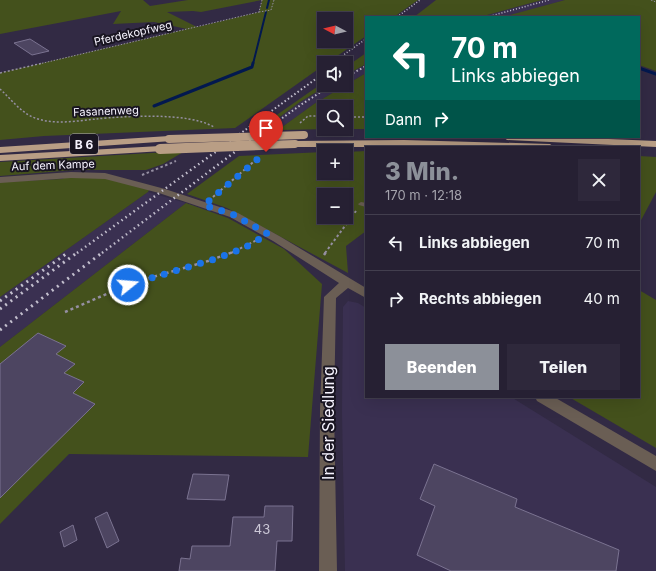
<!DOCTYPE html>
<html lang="de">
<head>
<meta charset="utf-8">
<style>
  body { margin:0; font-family:Inter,sans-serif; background:#2e283b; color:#f1f3f6; height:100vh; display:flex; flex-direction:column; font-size:15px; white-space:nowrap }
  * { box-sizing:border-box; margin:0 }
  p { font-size:13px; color:#a4a3ac }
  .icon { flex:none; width:22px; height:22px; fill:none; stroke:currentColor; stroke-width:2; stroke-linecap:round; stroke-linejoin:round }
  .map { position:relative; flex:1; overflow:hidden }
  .side { position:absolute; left:365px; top:146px; width:275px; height:252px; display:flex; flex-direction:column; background:#262033; border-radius:0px; box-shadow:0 4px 16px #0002,0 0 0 1px #423e4e }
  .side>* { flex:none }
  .top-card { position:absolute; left:365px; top:16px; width:275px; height:122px; border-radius:0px; box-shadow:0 4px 16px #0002,0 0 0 1px #423e4e; background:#00695c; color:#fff; overflow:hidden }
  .needle { width:26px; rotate:277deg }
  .tools { position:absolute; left:317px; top:12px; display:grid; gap:8px }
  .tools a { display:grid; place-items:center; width:36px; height:36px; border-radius:0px; background:#262033; box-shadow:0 4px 16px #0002,0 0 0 1px #423e4e; font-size:20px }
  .pin { position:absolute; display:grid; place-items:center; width:34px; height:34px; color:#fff; margin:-41px -17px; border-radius:50% 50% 50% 0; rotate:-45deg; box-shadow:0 0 4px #0007 }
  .pin .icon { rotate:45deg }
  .me { position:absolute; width:44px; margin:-22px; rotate:73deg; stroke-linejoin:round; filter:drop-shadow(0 0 3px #0008) }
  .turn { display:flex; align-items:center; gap:14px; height:84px; padding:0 20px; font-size:18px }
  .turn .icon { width:52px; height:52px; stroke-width:2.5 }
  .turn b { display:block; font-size:28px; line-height:34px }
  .then { display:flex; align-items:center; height:38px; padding:0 20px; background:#0003; gap:8px; font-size:15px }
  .round { display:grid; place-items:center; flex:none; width:42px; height:42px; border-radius:0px; background:#2e283b }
  .summary { display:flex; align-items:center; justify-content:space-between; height:68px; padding:0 20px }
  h1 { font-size:24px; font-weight:800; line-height:30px; color:#8c9099 }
  .action { display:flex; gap:8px; margin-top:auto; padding:8px 20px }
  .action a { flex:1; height:46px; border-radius:0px; background:#8c9099; color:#fff; font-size:16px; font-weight:800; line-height:46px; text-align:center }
  .action a+a { background:#2e283b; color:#f1f3f6 }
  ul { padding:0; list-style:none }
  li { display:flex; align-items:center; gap:12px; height:56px; padding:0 20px; border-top:1px solid #423e4e }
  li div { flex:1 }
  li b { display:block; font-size:15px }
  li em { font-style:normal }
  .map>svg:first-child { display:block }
</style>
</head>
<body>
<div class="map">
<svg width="656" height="571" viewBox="0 0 656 571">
  <rect width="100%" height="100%" fill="#322a44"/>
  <g fill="#3a3051">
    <path d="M542 0H565L504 17H480Z"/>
    <path d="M366 64V73L346 85V75Z"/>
    <path d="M328 85H346L314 104 278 130 265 128 300 102Z"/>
    <path d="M148 192 186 203 0 347V297Z"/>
    <path d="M348 301 358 303 366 308V397H511L656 487V571H345L342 412 343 307Z"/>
  </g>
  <g fill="#44511c" fill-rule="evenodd">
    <path d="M0 0H143L150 6 188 0H418L394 17H366V36L327 63H324V65L235 128 44 136 0 140V73L187 29 154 22 113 24 121 11 0 34ZM262 0 259 12 197 27 167 12 193 11 201 12ZM324 19H346V41H324Z"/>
    <path d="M436 0H542L480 17H414Z"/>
    <path d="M565 0H656V71L639 65V17H515L510 15Z"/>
    <path d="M366 53V64L346 75V67Z"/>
    <path d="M366 73V129H346V107H324V129H330L278 130 314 104Z"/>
    <path d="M324 82V85H328L300 102 265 128H258Z"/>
    <path d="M185 151 163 164 146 170H74L0 176V162Z"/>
    <path d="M366 151V231L346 246 348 273 227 208 187 194 239 156 324 152V173H346V152ZM324 195H346V217H324Z"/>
    <path d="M639 156 656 157V192L639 224Z"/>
    <path d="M71 175 105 176 150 188 148 192 0 297V182L62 179Z"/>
    <path d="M186 203 228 218 284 249 322 284 308 457 69 454 0 524V347Z"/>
    <path d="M639 290 656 300V448L569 397H639Z"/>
  </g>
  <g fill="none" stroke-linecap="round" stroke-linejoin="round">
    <g stroke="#02184f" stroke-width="2">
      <path d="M267 8 269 0"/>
      <path d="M253 64 266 12"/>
    </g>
    <g stroke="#02184f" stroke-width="3">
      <path d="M639 68 656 74"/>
      <path d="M154 106 252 67 253 63"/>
    </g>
  </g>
  <g fill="#4d4561" stroke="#7b7391">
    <path d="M30 39 49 51 32 55 14 43Z"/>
    <path d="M38 333 66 346 56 354 75 364 64 373 84 382 73 393 95 404 0 498V364Z"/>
    <path d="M434 464 517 499 515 507 619 550 616 571H451L417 555 435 506 420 499Z"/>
    <path d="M193 474 229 475 225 500 187 499Z"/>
    <path d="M265 506H293L292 541H277L275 571H179L181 558 190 559 192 546H230L233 517H264Z"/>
    <path d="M107 512 119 541 107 548 95 518Z"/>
    <path d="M73 525 77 540 64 547 60 532Z"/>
  </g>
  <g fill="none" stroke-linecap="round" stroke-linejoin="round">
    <g stroke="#958fa2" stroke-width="1" stroke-dasharray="1.5 1.5" stroke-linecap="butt">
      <path d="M651 0 656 2"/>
      <path d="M259 12 271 10 274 0"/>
      <path d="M39 64 259 12 262 0"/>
    </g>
    <g stroke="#958fa2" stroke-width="1.5" stroke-dasharray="2 2" stroke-linecap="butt">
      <path d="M0 73 43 63"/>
      <path d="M0 89C11 99 21 113 35 118 54 125 77 121 96 119 126 116 188 112 214 127"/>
      <path d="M346 117H366"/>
      <path d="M300 123 308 116H324"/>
    </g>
    <g stroke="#958fa2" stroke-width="2" stroke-dasharray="2.5 2.5" stroke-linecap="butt">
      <path d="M142 175 176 161"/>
      <path d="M213 197 258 158"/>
      <path d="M231 253 257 240"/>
      <path d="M325 253 356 211"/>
    </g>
    <g stroke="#958fa2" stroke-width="2.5" stroke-dasharray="3 3" stroke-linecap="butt">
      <path d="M324 255 326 252"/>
      <path d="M65 312 132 283 208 261 233 252"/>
    </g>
    <path fill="#6a5e54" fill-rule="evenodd" d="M361 202 366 203V207L359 205 358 204Z"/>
    <g fill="#6a5e54" fill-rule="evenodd">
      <path d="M71 172 105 173 165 189 238 213 281 237 366 288V298L348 288 336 298 334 410 337 571H319L320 410 324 297 339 283 273 241 230 217 159 193 105 179 71 178 0 183V177Z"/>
      <path d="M535 397H554L656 456V471L537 401Z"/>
    </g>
    <g fill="#b99e85" fill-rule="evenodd">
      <path d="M169 136 173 139 172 141 0 153V147Z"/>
      <path d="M503 137H561L656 141V147L507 140Z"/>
      <path d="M404 140 550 144 554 147H295L291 144 295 141Z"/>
      <path d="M160 146 163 147 164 149 163 151 0 161V155Z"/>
    </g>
    <g stroke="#c3bfce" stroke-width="1.5" stroke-dasharray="1 2" stroke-linecap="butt">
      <path d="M397 17 420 0"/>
      <path d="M487 17 549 0"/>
      <path d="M332 63 366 39"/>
    </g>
    <g stroke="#c3bfce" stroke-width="2" stroke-dasharray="1.5 2.5" stroke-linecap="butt">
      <path d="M346 77 366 66"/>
      <path d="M223 146 324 73"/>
      <path d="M243 146 302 104 332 85"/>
    </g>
    <g stroke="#c3bfce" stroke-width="2.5" stroke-dasharray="1.5 3.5" stroke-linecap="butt">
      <path d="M77 253 225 145"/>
      <path d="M102 253 244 145"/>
    </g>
    <g stroke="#c3bfce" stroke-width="3" stroke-dasharray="2 4.5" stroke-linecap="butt">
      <path d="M0 301 66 254"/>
      <path d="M0 309 78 252"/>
      <path d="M0 330 103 252"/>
    </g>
    <g stroke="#b99e85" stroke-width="8">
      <path d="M169 139 304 135"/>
      <path d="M235 146 295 144"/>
    </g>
    <path stroke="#b99e85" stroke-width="10" d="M160 149 262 145"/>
  </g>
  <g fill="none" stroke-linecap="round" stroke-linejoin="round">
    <path stroke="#1a73e8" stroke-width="7" stroke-dasharray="0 12.6" d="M128 285 215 259 244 248 268 234 234 215 204 205 266 152"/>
  </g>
  <g text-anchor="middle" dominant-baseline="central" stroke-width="4" stroke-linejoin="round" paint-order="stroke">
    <g font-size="11" fill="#f6f3fe" stroke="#191521">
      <text transform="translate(133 33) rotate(-13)">Pferdekopfweg</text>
      <text transform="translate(106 111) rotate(-2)">Fasanenweg</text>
      <text transform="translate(53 165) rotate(-2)">Auf dem Kampe</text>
    </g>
    <rect fill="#191521" stroke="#b4b0bc" stroke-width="1" x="70" y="134" width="28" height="20" rx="3"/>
    <g font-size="12" font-weight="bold" fill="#f6f3fe">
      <text x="84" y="144">B 6</text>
    </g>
    <g font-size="13" fill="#ccc8d7">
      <text x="262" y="529">43</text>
    </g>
    <g font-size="16" fill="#f6f3fe" stroke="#191521">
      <text transform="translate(328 423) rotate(-90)">In der Siedlung</text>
    </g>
  </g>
</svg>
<div class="tools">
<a><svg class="needle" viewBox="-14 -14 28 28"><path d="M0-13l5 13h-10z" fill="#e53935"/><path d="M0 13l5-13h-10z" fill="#a4a3ac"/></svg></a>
<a><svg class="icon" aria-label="sound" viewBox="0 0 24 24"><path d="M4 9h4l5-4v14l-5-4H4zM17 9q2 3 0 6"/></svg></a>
<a><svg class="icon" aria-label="search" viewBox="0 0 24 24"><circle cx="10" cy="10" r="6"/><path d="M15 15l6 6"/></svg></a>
<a>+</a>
<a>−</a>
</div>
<div class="pin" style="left:266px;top:152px;background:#d93025"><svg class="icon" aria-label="arrive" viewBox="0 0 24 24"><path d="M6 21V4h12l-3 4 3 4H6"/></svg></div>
<svg class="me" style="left:128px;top:285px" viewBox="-20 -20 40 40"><circle r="17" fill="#1a73e8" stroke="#fff" stroke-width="3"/><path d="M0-11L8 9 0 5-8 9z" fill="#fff"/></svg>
<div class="top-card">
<div class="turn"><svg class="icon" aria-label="left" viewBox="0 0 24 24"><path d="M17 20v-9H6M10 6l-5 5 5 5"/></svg><div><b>70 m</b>Links abbiegen</div></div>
<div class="then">Dann<svg class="icon" aria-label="right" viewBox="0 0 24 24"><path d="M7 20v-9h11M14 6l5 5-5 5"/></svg></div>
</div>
<section class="side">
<div class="summary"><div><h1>3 Min.</h1><p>170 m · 12:18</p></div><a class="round"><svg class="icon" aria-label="close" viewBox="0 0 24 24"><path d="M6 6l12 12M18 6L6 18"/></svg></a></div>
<ul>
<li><svg class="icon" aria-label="left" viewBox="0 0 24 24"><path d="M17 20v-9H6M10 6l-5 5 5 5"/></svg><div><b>Links abbiegen</b></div><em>70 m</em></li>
<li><svg class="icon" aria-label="right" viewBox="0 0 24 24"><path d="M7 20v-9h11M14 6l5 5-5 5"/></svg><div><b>Rechts abbiegen</b></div><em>40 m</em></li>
</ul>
<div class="action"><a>Beenden</a><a>Teilen</a></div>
</section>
</div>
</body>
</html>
